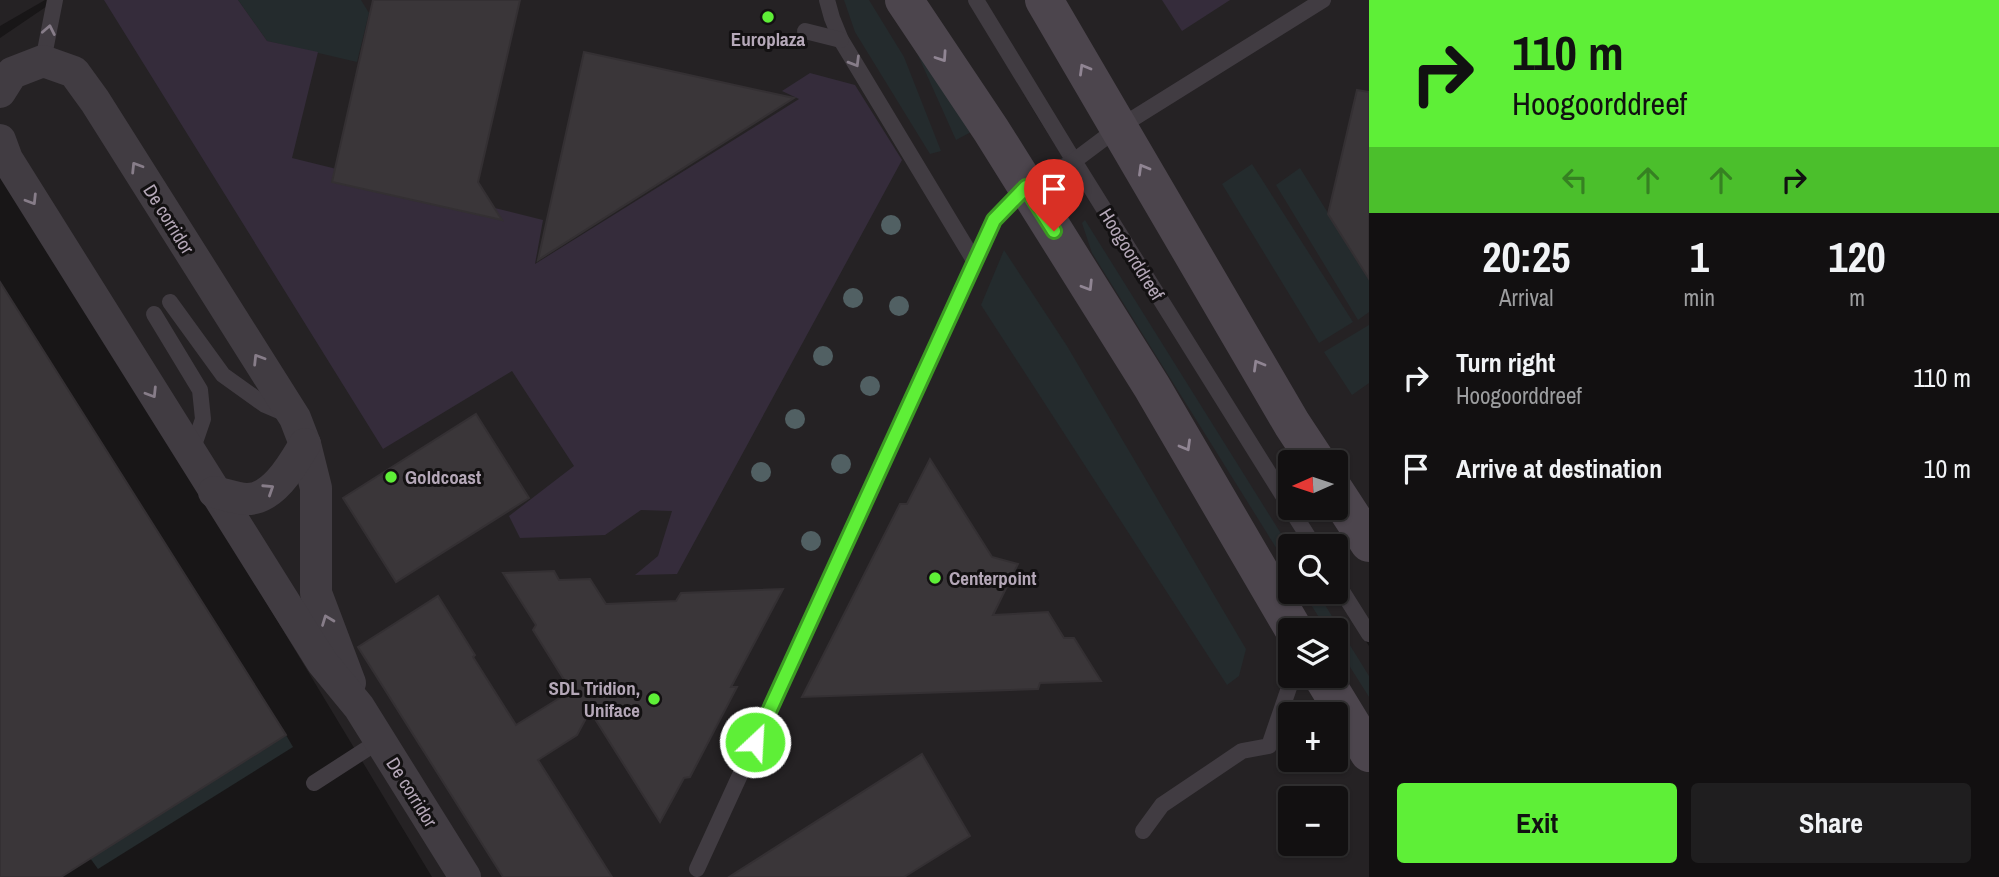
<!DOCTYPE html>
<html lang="en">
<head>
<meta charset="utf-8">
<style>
  body { margin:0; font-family:"Archivo Narrow",sans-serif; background:#1f1e1f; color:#f1f3f6; height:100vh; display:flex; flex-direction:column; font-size:26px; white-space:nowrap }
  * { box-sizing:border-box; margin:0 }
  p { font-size:23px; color:#9c9d9f }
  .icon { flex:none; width:38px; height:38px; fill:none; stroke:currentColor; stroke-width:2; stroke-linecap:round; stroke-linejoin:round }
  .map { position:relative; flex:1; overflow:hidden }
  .details { display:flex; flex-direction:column; background:#121011; width:630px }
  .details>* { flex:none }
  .banner { background:#5eef37; color:#111; overflow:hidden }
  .needle { width:46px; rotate:267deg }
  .tools { position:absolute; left:1278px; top:450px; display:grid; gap:14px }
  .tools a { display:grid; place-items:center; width:70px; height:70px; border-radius:7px; background:#121011; box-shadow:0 2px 5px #0004,0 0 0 2px #313031; font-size:35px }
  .pin { position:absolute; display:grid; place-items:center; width:60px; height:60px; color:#fff; margin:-72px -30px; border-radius:50% 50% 50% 0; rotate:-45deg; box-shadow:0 0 7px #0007 }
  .pin .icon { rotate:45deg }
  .me { position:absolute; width:77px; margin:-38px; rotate:25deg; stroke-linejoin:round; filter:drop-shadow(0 0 5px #0008) }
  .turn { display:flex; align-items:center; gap:24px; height:147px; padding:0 28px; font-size:32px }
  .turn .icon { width:91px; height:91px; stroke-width:2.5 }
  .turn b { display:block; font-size:49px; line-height:60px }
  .lanes { display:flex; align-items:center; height:66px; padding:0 28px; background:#0003; justify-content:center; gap:35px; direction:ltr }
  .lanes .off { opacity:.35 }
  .eta { display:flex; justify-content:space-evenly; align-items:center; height:119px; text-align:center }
  .eta b { font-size:42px; font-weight:700; line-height:49px }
  .button { display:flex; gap:14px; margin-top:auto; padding:14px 28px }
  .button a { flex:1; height:80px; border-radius:7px; background:#5eef37; color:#111; font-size:28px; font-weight:700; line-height:80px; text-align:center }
  .button a+a { background:#1f1e1f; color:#f1f3f6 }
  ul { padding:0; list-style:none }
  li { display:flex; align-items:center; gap:21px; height:91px; padding:0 28px }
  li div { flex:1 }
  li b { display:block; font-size:26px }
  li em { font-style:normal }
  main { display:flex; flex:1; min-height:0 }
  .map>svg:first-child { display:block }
</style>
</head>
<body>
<main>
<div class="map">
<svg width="1369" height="877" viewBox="0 0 1369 877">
  <rect width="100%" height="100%" fill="#181617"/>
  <g fill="#252224" fill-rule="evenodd">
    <path d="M0 0H45L0 26Z"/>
    <path d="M56 0H1369V642L1335 588V546H1309L1020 89 1307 546H1290V592H1335L1369 646V877H432L0 161V38ZM1290 462H1335V508H1290ZM1290 630H1335V676H1290ZM1290 714H1335V760H1290ZM1290 798H1335V844H1290Z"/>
  </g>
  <g fill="#242b2d">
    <path d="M238 0H361L369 13 357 62 267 41Z"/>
    <path d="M844 0H869L904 57 941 151 930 154 855 32Z"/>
    <path d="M913 44 971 132 956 140Z"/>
    <path d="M1252 164 1353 322 1319 343 1222 184Z"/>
    <path d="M1300 168 1369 279V312L1358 320 1276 185Z"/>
    <path d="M1085 220 1290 548V570L1092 253 1082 223Z"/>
    <path d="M1004 250 1067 346 1246 649 1239 676 1227 685 981 305Z"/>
    <path d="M1369 325V383L1352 395 1324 352Z"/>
    <path d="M1303 592H1317L1369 676V697L1335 643V630H1327Z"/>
    <path d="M286 735 293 747 98 869 90 858Z"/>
  </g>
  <g fill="#352c3b">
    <path d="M104 0H238L267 41 318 52 292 158 543 220 535 264 799 99 782 91 810 73 855 85 902 160 677 574 635 575 658 556 672 511 641 510 605 535 520 538 509 516 574 466 512 371 383 449Z"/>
    <path d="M1162 0H1230L1182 31Z"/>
  </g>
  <g fill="#3a3639" stroke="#343033" stroke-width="2">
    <path d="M373 0H520L478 182 502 220 332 182Z"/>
    <path d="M584 52 662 69 794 98 538 260Z"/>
    <path d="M1357 90 1369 92V279L1328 214Z"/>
    <path d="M0 282 286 735 61 877H0Z"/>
    <path d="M476 414 529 498 396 582 343 498Z"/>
    <path d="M930 459 992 557 1018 564 993 615 1048 612 1064 638H1074L1101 681 1040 683 1038 689 802 697 900 504H907Z"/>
    <path d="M554 571 559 580 590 579 606 604 676 601 681 593 783 589 731 687H737L690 777 684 778 660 822 590 711 577 735 538 760 612 877H503L358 647 438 596 475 655 473 657 516 725 571 691 533 630 536 625 503 573Z"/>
    <path d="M922 754 970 836 904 877H729Z"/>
  </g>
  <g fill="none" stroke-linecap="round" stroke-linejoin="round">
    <g stroke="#413c42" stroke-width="16">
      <path d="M827 0 832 18 841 40 975 262"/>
      <path d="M976 0 1074 161 1290 507"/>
      <path d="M805 31 841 40"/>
      <path d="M43 61 55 0"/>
      <path d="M170 302 223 375 265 405 286 414"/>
      <path d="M154 314 200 390 203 419 191 454"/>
      <path d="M1290 508 1314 546"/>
      <path d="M1335 580 1369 634"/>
      <path d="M314 783 379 741"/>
      <path d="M1143 831 1162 805 1242 751 1269 746 1293 676"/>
      <path d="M697 869 994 220 1026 187 1074 161 1118 128 1323 0"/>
    </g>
    <g stroke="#413c42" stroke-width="32">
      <path d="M0 92 12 73 43 61 74 72 95 101 295 418 305 444 316 488V593L350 683"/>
      <path d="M0 140 7 159 322 662 359 707 465 877"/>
      <path d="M214 492C224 494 237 499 247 499 274 499 293 464 305 444"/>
    </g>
    <g stroke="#4c454d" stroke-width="38">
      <path d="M904 0 991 130 1152 387 1294 630"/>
      <path d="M1044 0 1292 424 1317 462"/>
      <path d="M1335 491 1369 543"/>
      <path d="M1322 676 1369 753"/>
    </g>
  </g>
  <g fill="#516063">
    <circle cx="891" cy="225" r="10"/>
    <circle cx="853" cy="298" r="10"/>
    <circle cx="899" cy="306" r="10"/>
    <circle cx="823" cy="356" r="10"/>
    <circle cx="870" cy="386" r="10"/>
    <circle cx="795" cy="419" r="10"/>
    <circle cx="841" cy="464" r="10"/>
    <circle cx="761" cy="472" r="10"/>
    <circle cx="811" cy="541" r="10"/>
  </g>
  <defs><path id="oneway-chevron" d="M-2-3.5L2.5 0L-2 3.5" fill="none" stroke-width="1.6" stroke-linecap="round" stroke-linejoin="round" transform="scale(1.75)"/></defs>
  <g stroke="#877d89">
    <use href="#oneway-chevron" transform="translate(49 30) rotate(-79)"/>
    <use href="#oneway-chevron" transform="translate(855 62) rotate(59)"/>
    <use href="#oneway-chevron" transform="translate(136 167) rotate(-122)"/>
    <use href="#oneway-chevron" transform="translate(32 200) rotate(58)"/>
    <use href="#oneway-chevron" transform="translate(258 359) rotate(-122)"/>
    <use href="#oneway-chevron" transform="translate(152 393) rotate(58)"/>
    <use href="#oneway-chevron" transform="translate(269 489) rotate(-33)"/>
    <use href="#oneway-chevron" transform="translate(327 620) rotate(-111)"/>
  </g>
  <g stroke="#908593">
    <use href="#oneway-chevron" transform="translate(942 57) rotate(56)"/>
    <use href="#oneway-chevron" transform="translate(1084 69) rotate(-120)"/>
    <use href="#oneway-chevron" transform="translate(1143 169) rotate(-120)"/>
    <use href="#oneway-chevron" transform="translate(1088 286) rotate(58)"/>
    <use href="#oneway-chevron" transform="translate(1258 365) rotate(-120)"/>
    <use href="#oneway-chevron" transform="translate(1186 446) rotate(60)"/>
  </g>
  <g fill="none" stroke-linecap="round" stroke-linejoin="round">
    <g stroke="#3d9b24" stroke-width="18">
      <path id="route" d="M755 742 994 220 1026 187 1054 231"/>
    </g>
    <use href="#route" stroke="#5eef37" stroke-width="12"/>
  </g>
  <g fill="#5eef37" stroke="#131112" stroke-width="2.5">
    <circle cx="768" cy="17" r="7"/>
    <circle cx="391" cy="477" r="7"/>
    <circle cx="935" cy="578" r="7"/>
    <circle cx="654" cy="699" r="7"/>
  </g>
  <g text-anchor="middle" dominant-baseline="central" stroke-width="6" stroke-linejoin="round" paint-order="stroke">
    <g font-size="19" font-weight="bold" fill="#b5a8b8" stroke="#131112" text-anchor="start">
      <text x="768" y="39" text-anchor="middle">Europlaza</text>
      <text x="405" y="477">Goldcoast</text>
      <text x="949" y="578">Centerpoint</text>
      <text x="640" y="688" text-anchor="end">SDL Tridion,<tspan x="640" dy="22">Uniface</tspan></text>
    </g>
    <g font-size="19" fill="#b5a8b8" stroke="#131112">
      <text transform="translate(169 219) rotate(58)">De corridor</text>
      <text transform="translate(1132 254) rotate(58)">Hoogoorddreef</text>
      <text transform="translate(412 792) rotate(58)">De corridor</text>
    </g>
  </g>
</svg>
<div class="tools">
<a><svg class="needle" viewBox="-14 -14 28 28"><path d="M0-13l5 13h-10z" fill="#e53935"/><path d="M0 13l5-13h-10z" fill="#9c9d9f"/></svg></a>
<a><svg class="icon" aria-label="search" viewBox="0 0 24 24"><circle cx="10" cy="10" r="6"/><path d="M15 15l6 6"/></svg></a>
<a><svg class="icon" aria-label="layers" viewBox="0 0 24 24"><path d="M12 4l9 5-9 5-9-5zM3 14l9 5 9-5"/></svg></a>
<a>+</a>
<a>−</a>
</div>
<div class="pin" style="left:1054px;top:231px;background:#d93025"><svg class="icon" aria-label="arrive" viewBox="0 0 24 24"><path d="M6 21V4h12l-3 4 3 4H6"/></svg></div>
<svg class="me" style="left:755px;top:742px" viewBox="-20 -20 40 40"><circle r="17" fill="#5eef37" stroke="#fff" stroke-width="3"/><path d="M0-11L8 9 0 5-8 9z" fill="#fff"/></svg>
</div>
<section class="details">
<div class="banner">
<div class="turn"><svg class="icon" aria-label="right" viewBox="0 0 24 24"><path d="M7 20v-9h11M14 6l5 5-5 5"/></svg><div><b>110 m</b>Hoogoorddreef</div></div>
<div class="lanes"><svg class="icon off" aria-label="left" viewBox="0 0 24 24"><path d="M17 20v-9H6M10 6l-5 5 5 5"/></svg><svg class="icon off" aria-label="ahead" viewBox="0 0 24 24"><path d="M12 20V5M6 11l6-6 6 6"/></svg><svg class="icon off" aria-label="ahead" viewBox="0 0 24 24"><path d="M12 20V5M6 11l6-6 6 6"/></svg><svg class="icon" aria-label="right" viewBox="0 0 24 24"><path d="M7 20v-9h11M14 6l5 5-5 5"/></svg></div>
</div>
<div class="eta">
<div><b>20:25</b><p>Arrival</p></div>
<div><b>1</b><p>min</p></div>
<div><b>120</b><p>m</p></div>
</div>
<ul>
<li><svg class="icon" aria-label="right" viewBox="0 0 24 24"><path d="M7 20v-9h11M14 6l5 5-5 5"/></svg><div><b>Turn right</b><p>Hoogoorddreef</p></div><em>110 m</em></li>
<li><svg class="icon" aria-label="arrive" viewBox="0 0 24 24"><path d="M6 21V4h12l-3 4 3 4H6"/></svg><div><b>Arrive at destination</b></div><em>10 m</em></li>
</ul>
<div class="button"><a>Exit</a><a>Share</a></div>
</section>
</main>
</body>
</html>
